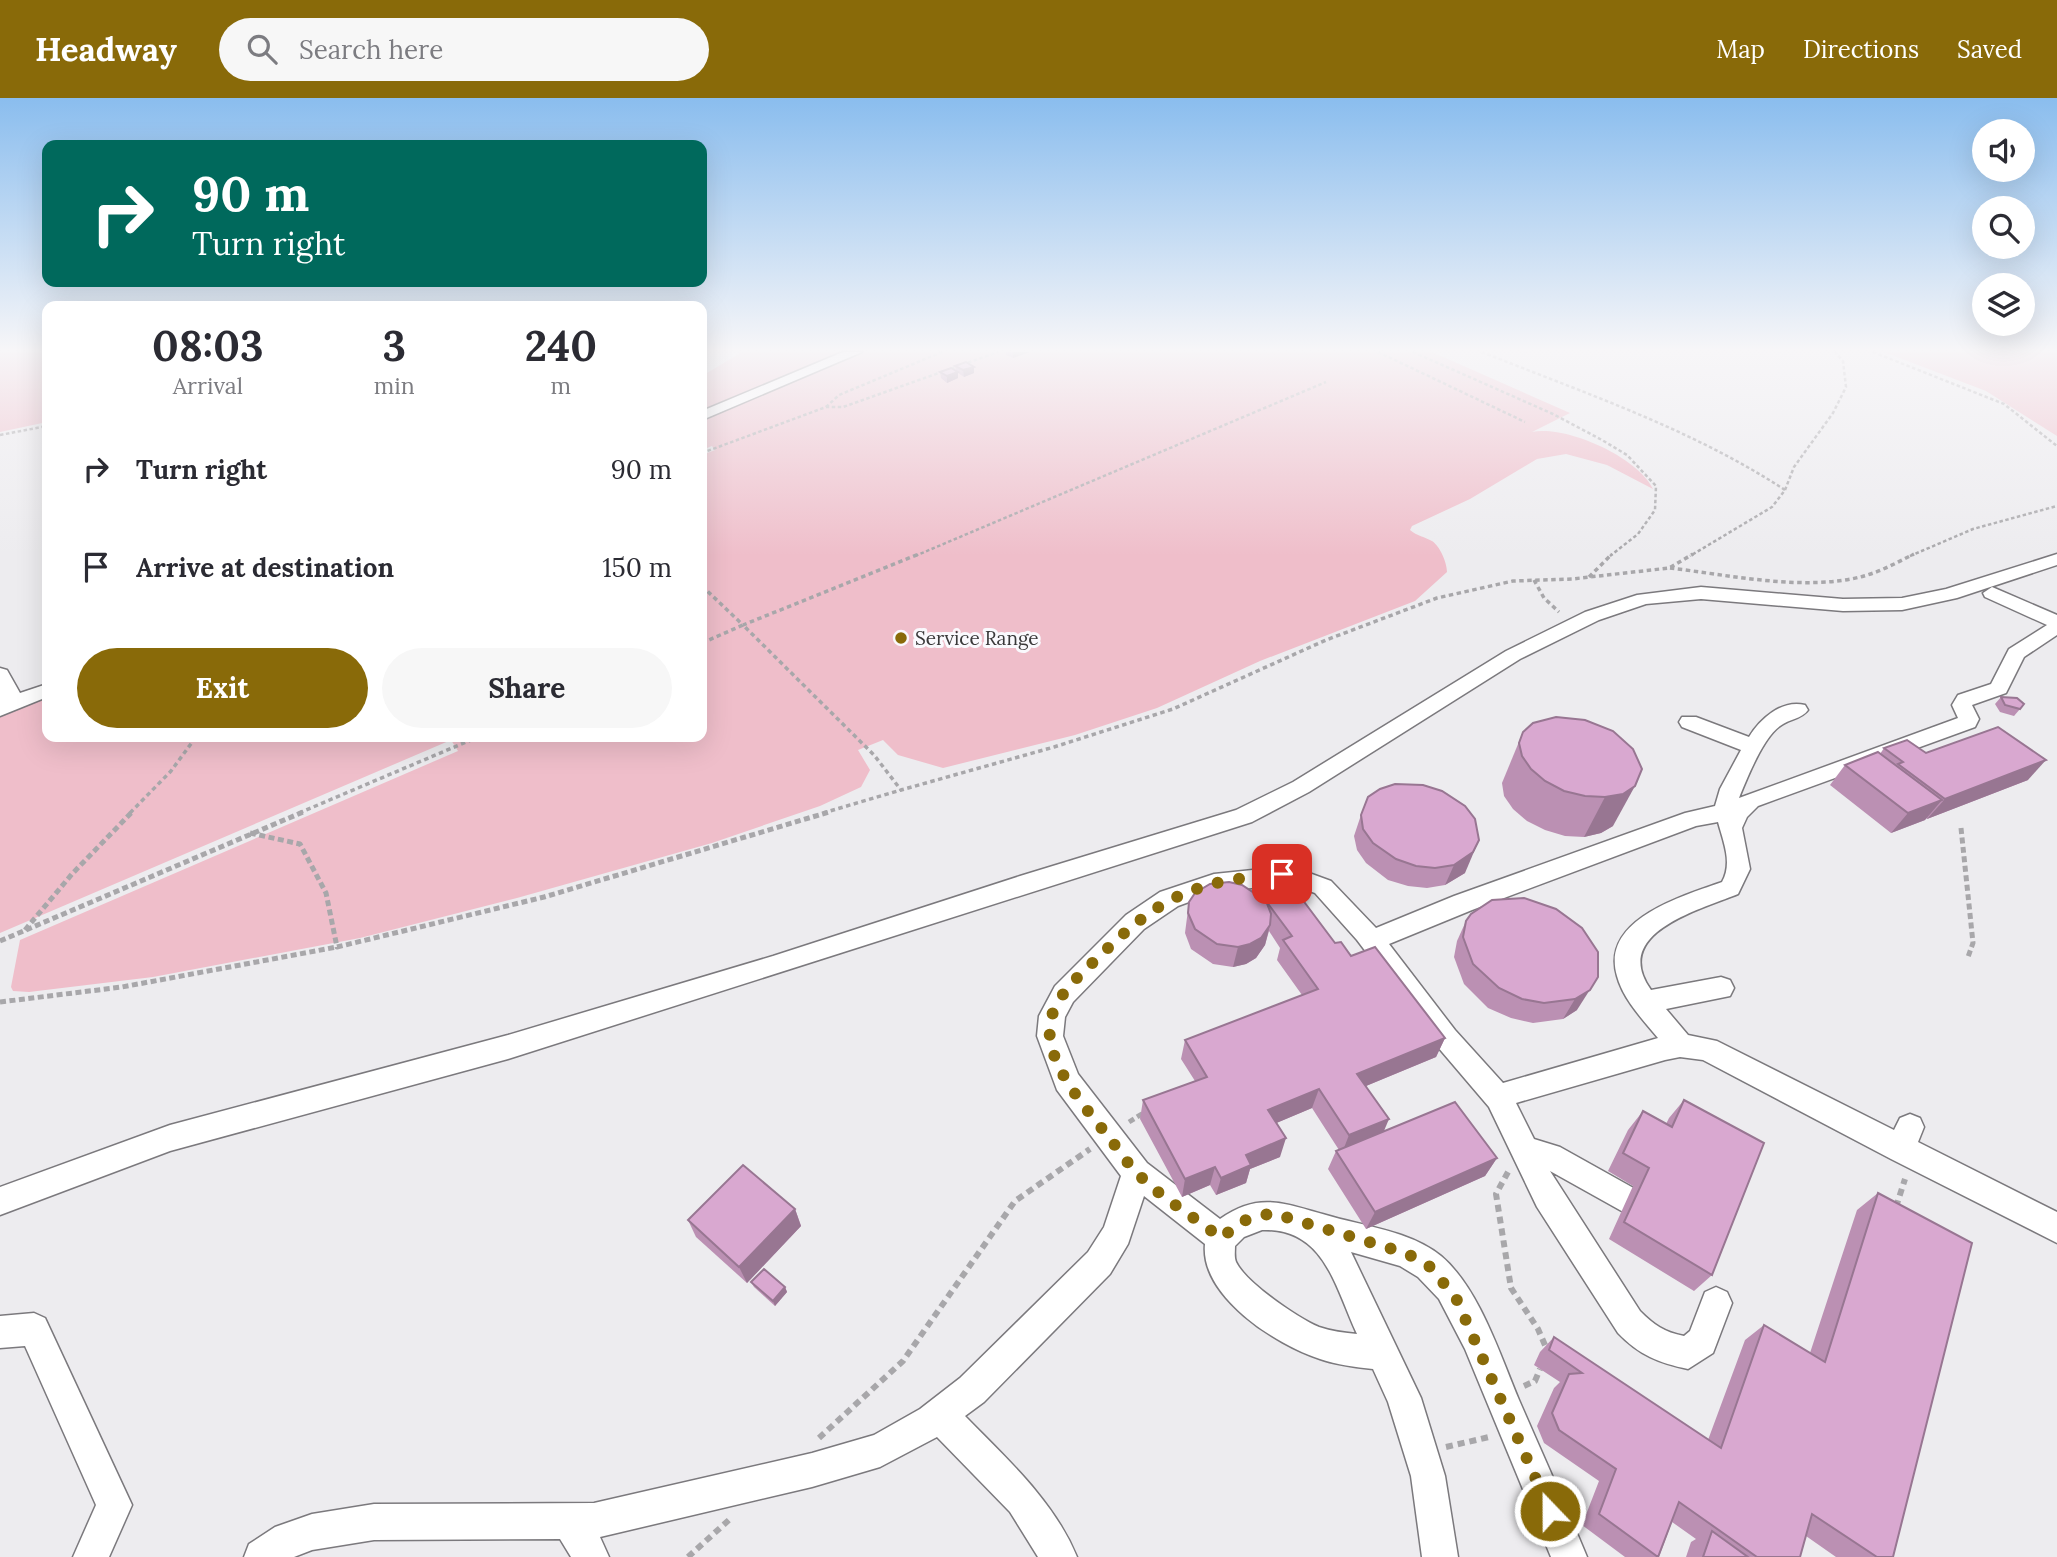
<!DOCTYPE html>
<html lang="en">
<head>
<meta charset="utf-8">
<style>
  body { margin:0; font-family:Lora,serif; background:#f7f7f7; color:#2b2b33; height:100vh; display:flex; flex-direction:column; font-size:26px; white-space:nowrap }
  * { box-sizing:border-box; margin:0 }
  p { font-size:23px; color:#7c7c81 }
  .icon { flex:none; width:38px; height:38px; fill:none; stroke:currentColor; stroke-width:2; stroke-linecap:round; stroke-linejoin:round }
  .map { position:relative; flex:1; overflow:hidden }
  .panel { position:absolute; left:42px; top:203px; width:665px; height:441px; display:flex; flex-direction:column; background:#fff; border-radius:14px; box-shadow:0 7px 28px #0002 }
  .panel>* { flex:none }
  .banner { position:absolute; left:42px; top:42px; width:665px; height:147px; border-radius:14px; box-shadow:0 7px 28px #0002; background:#00695c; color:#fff; overflow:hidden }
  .controls { position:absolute; left:1972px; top:21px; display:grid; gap:14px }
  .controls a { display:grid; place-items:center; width:63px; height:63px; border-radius:50%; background:#fff; box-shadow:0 7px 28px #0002; font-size:35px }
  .pin { position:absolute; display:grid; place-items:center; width:60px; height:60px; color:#fff; margin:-30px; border-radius:14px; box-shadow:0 4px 10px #0006 }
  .me { position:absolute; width:77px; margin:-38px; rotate:338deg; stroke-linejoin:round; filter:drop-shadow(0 0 5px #0008) }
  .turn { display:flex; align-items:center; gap:24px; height:147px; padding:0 35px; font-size:32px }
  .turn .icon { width:91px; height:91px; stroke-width:2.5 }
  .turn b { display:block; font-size:49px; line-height:60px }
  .eta { display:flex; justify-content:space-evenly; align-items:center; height:119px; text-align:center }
  .eta b { font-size:42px; font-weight:700; line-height:49px }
  .primary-button { display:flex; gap:14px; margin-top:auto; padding:14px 35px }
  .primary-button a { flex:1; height:80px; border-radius:42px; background:#896a09; color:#fff; font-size:28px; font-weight:700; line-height:80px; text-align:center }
  .primary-button a+a { background:#f7f7f7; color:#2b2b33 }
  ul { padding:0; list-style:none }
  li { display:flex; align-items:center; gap:21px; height:98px; padding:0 35px }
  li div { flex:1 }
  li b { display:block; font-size:26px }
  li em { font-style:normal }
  header { display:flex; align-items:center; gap:42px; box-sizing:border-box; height:98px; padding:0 35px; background:#896a09; color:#fff }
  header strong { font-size:33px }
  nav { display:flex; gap:38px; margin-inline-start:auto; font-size:24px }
  .search { width:490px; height:63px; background:#f7f7f7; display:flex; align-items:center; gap:18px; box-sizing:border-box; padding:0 24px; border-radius:38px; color:#7c7c81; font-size:26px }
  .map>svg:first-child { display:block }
</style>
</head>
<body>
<header>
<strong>Headway</strong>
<div class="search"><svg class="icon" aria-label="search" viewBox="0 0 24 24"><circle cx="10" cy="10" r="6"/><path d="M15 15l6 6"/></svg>Search here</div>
<nav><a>Map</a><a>Directions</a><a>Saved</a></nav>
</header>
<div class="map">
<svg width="2057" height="1459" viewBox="0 0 2057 1459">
  <rect width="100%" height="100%" fill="#edecef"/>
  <g fill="#efbeca">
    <path d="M0 254H47V324L0 334Z"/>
    <path d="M742 254H845L702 314V278Z"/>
    <path d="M862 254H1014L1013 260 1031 254H1432L1570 315 1532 334C1566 327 1638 359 1653 391L1607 367 1566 356 1537 361 1470 401 1412 428 1410 432C1417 438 1425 439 1432 443 1440 448 1447 465 1447 474L1415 503 1260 563 1157 610 1075 637 943 670 898 657 883 642 858 652 870 672 861 689 820 708 712 745 517 800 360 840 153 879 29 894 13 893 11 889 20 842 458 653 451 642 0 835V617L47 597V639H702V357L715 352 712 348 702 352V320Z"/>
    <path d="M1884 254H2057V338L1986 293Z"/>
  </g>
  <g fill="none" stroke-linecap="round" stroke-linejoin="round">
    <g stroke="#7b797d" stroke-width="3">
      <g id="minor">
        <path d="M843 254H862L702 322V313Z"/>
        <path d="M2057 456V467L1957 500 1902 512 1843 513 1701 501 1646 506 1599 522 1520 561 1309 694 1252 724 508 961 170 1053 0 1117V1089L170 1027 508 937 773 858 1020 778 1236 712 1293 684 1506 553 1585 514 1637 497 1701 489 1843 501 1902 500 1946 491Z"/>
        <path d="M1992 489 2057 517V537L2024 559 2006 595 1972 607 1979 621 1975 629 1758 708 1747 719 1742 730 1750 771 1738 796C1699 812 1610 835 1651 892L1721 879 1730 882 1734 890 1730 898 1666 911 1688 937 1717 943 1894 1032 1900 1020 1910 1016 1920 1020 1924 1029 1918 1044 2057 1114V1145L1891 1061 1703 962 1680 959 1665 962 1516 1005 1534 1041 1560 1049 1637 1092 1642 1102 1637 1112 1627 1116 1550 1073 1640 1213C1654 1227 1664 1234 1684 1238L1690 1233 1705 1194 1716 1189 1727 1194 1732 1205 1713 1255 1688 1271C1659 1265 1639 1257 1618 1235L1537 1109 1489 1009 1437 948 1357 842 1315 795 1289 786 1216 794 1178 808 1144 831 1073 904 1065 919 1063 938 1078 976 1147 1065 1220 1121C1259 1093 1286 1106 1326 1117 1363 1128 1411 1133 1441 1158 1479 1190 1500 1257 1519 1302 1542 1355 1565 1406 1587 1459H1551L1465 1251 1439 1201 1418 1179 1400 1168 1351 1154 1421 1300 1445 1378 1458 1459H1422L1411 1378 1388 1304 1373 1271C1355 1269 1337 1267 1320 1261 1276 1247 1200 1198 1205 1146L1144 1098 1128 1146 1110 1176 984 1304 965 1318C1007 1361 1054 1403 1077 1459H1038L1010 1414 937 1339 880 1369 812 1389 600 1439 609 1459H571L560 1441 374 1442 312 1452 294 1459H244L249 1446 275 1429 312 1416 374 1406 594 1405 812 1355 874 1337 920 1311 960 1280 1088 1154 1104 1129 1121 1078 1057 992 1037 938 1039 918 1055 888 1126 817 1160 794 1214 776 1290 768 1331 783 1376 830 1454 798 1685 715 1715 708 1720 691 1741 652 1682 629 1679 624 1682 619H1696L1749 639C1760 621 1782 601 1805 607L1808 612C1802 621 1789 621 1780 628 1763 640 1747 680 1739 700L1958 620 1952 607 1958 597 1991 586 2009 551 2047 527 1985 499 1983 495ZM1718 724C1723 743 1733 765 1722 784 1683 798 1600 821 1617 878 1623 901 1643 922 1658 940L1503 985 1455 932 1389 846 1472 812 1696 728ZM1262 1132C1325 1130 1335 1189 1357 1236 1345 1235 1331 1233 1319 1229 1298 1220 1246 1185 1236 1164 1234 1159 1235 1153 1235 1148L1244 1139Z"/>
        <path d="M0 570 7 572 20 595 47 586V599L0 618Z"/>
        <path d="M34 1215 45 1220 132 1407 109 1459H73L96 1407 25 1248 0 1250V1218Z"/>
      </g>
    </g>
    <g stroke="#a8a7aa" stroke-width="2.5" stroke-dasharray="3.5 2.5" stroke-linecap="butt">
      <path d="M1378 254 1525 324"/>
      <path d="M1413 254 1553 316 1602 342 1627 357 1656 388 1655 412 1638 436 1610 458"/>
      <path d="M1482 254C1584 295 1692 331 1785 392L1772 409 1690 458"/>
      <path d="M1873 254 2004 306 2057 348"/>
      <path d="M826 309 839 297 942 254"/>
      <path d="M0 337 47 328"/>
      <path d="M702 355 826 309H843L998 254"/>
      <path d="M1785 392 1794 369 1833 315 1846 289 1843 263 1835 254"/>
      <path d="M915 458 1326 284"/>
      <path d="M1910 458 1973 431 2057 408"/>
    </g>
    <g stroke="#a8a7aa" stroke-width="3.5" stroke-dasharray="4.5 3.5" stroke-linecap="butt">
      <path d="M1670 470C1729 477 1806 494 1864 478 1882 473 1898 464 1914 456"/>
      <path d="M1589 479 1612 456"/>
      <path d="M1534 482 1544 500 1559 514"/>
      <path d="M702 488 743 527 919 456"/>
      <path d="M702 545 743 527 874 657 901 692 1054 649 1173 611 1326 542 1437 500 1513 483 1572 481 1669 470 1693 456"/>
      <path d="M130 715 171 673 196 639"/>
      <path d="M299 715 478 639"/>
      <path d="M823 715 901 692"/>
    </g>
    <g stroke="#a8a7aa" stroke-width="5" stroke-dasharray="6 3.5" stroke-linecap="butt">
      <path d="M1961 730 1973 845 1968 859"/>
      <path d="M250 735 300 746 326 795 337 849 544 799 829 714"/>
      <path d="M25 832 72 776 132 714"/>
      <path d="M0 843 303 714"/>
      <path d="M0 904 122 889 337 849"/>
      <path d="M1129 1024 1145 1014"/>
    </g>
    <g stroke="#a8a7aa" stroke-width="6" stroke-dasharray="7 5" stroke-linecap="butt">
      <path d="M1508 1074 1496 1096 1511 1190 1538 1231 1548 1254"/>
      <path d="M1896 1109 1905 1081"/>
      <path d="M1524 1288 1535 1283 1540 1271"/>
      <path d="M819 1340 903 1263 1015 1103 1090 1051"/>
      <path d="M1446 1349 1489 1339"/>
      <path d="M688 1459 730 1421"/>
    </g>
    <use href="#minor" fill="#fff" fill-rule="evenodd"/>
  </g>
  <g fill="#bb90b3">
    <path d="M1006 254H1030L1013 260 1006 257Z"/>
    <path d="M955 268 974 275 964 279 958 275V280L947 285 941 280 940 274 956 273Z"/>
    <path d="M2001 599 2020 611 2014 618 2000 614 1995 606Z"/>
    <path d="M1585 622 1613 728 1601 735 1584 739 1565 738 1545 732 1527 723 1513 711 1504 698 1502 685 1523 634Z"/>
    <path d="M1884 650 1926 655 2028 682 1927 721 1926 720 1925 722 1891 735 1830 687 1845 667 1880 656Z"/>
    <path d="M1423 687 1465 775 1445 787 1427 790 1408 788 1388 782 1366 765 1357 752 1354 738 1361 717Z"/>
    <path d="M1266 803 1335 845 1351 858 1445 940 1436 959 1366 988 1383 1034 1497 1060 1485 1078 1366 1131 1328 1071 1336 1053 1339 1052 1312 1010 1276 1025 1280 1059 1250 1071 1246 1085 1216 1097 1210 1087 1182 1099 1140 1021 1143 1002 1195 983 1181 961 1185 942 1302 897 1277 862 1280 850 1269 833 1265 847 1256 860 1246 866 1233 869 1213 866 1191 851 1185 835 1189 804Z"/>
    <path d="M1556 811 1577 912 1563 921 1533 925 1511 920 1488 910 1464 886 1454 859 1457 843 1466 823Z"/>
    <path d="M1684 1002 1712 1177 1694 1193 1609 1141 1633 1088 1608 1073 1628 1032 1643 1013 1666 1026 1669 1020Z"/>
    <path d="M1878 1095 1893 1459H1836L1806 1438 1800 1459H1686L1691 1444 1696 1441 1672 1424 1659 1459H1625L1582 1427 1599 1383 1544 1345 1537 1328 1554 1290 1560 1284 1534 1267 1540 1254 1554 1239 1708 1342 1745 1242 1764 1227 1810 1255 1857 1112Z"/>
    <path d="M795 1111 801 1128 747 1185 696 1139 688 1122Z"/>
    <path d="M751 1184 785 1189 787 1194 775 1208 754 1189Z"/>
  </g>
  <g fill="#987692">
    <path d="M1013 254H1030L1013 260Z"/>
    <path d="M974 269V275L964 279 963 272Z"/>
    <path d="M958 274V280L947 285V278Z"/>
    <path d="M2046 662 2028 682 1927 721 1945 701Z"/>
    <path d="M1635 688 1613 728 1601 735 1584 739 1605 699Z"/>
    <path d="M1942 702 1925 722 1891 735 1908 715Z"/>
    <path d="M1479 742 1465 775 1445 787 1454 767Z"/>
    <path d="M1270 827 1265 847 1256 860 1246 866 1233 869 1238 849Z"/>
    <path d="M1598 879 1577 912 1563 921 1575 901Z"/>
    <path d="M1445 940 1436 959 1349 995 1357 976Z"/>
    <path d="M1319 991 1312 1010 1262 1031 1268 1012Z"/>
    <path d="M1389 1021 1381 1040 1342 1055 1349 1037Z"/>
    <path d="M1286 1040 1280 1059 1250 1071 1246 1085 1216 1097 1221 1080 1246 1057Z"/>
    <path d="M1497 1060 1485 1078 1366 1131 1375 1114Z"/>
    <path d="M1215 1069 1210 1087 1182 1099 1185 1081Z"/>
    <path d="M795 1111 801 1128 747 1185 739 1169Z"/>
    <path d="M785 1189 787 1194 775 1208 773 1203Z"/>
  </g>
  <g fill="#d9a8d0" stroke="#987692" stroke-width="2">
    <path d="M966 264 974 269 963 272 955 268Z"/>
    <path d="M951 270 958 274 947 278 940 274Z"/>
    <path d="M2001 599 2017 600 2024 606 2020 611 2005 607Z"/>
    <path d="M1556 619 1585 622 1613 633 1633 651 1642 671 1635 688 1623 696 1605 699 1585 698 1564 693 1545 683 1531 671 1522 658 1519 645 1523 634 1533 625Z"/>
    <path d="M1998 629 2046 662 1945 701 1898 666 1903 664 1884 650 1907 642 1926 655Z"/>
    <path d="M1878 654 1942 702 1908 715 1845 667Z"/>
    <path d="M1395 686 1423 687 1442 693 1465 708 1475 721 1479 742 1473 754 1454 767 1435 770 1416 768 1396 761 1373 745 1363 731 1361 717 1368 699 1380 691Z"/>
    <path d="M1229 784 1242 787 1266 803 1271 816 1270 827 1261 840 1250 846 1238 849 1217 846 1195 831 1188 815 1189 804 1195 795 1210 786Z"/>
    <path d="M1296 793 1335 845 1341 844 1351 858 1375 849 1445 940 1357 976 1389 1021 1349 1037 1319 991 1268 1012 1286 1040 1246 1057 1251 1067 1221 1080 1215 1069 1185 1081 1143 1002 1207 979 1185 942 1318 891 1283 842 1292 838 1266 803Z"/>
    <path d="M1524 800 1556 811 1582 830 1598 854V879L1590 892 1575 901 1544 905 1522 901 1499 890 1473 866 1463 839 1466 823 1471 816 1492 802Z"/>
    <path d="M1684 1002 1764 1045 1712 1177 1624 1124 1649 1070 1623 1055 1643 1013 1672 1029Z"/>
    <path d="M1455 1004 1497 1060 1375 1114 1336 1053Z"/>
    <path d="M743 1067 795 1111 739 1169 688 1122Z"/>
    <path d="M1878 1095 1972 1145 1893 1459H1877L1812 1416 1800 1459H1757L1679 1404 1658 1459 1599 1416 1616 1371 1559 1332 1552 1315 1569 1276 1582 1275 1549 1252 1554 1239 1721 1350 1764 1227 1825 1264Z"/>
    <path d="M764 1171 785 1189 773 1203 751 1184Z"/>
    <path d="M1712 1433 1748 1459H1703Z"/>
  </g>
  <linearGradient id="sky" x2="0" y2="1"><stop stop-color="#8abdee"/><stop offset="0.55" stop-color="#f7f6f8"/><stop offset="1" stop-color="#f7f6f8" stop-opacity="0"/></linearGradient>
  <rect width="2057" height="458" fill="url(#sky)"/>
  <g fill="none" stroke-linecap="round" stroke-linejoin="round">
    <path stroke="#896a09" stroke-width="12" stroke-dasharray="0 21.6" d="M1282 776C1202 782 1165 795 1107 851 1087 871 1054 896 1050 926 1045 965 1085 1009 1107 1037 1117 1049 1126 1064 1137 1075 1159 1098 1194 1119 1221 1140L1243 1123 1272 1115 1406 1155 1429 1168 1456 1200 1550 1413"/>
  </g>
  <circle fill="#896a09" stroke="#faf9fd" stroke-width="2.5" cx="901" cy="540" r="7"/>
  <g text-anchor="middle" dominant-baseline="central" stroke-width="6" stroke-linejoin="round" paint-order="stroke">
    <g font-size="19" fill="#3a393a" stroke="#faf9fd" text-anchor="start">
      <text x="915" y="540">Service Range</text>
    </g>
  </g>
</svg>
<div class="controls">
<a><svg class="icon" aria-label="sound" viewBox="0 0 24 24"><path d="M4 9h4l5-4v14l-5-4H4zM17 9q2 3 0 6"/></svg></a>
<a><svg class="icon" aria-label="search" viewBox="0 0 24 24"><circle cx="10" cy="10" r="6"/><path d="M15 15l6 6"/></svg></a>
<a><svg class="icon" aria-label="layers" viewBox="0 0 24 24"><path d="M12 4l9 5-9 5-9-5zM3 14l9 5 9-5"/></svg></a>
</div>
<div class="pin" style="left:1282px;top:776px;background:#d93025"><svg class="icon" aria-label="arrive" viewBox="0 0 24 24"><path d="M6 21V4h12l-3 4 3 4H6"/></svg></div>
<svg class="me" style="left:1550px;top:1413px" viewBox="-20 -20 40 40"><circle r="17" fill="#896a09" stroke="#fff" stroke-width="3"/><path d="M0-11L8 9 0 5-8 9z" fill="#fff"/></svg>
<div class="banner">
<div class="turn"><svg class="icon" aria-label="right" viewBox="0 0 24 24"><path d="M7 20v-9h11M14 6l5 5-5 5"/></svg><div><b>90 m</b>Turn right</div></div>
</div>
<section class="panel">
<div class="eta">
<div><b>08:03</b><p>Arrival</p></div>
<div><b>3</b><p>min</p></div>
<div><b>240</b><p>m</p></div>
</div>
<ul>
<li><svg class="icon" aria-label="right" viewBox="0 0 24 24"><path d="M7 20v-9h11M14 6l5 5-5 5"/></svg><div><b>Turn right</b></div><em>90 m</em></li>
<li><svg class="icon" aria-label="arrive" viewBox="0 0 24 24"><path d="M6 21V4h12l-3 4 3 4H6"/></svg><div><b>Arrive at destination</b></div><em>150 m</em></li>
</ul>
<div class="primary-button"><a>Exit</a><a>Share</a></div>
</section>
</div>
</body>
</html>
